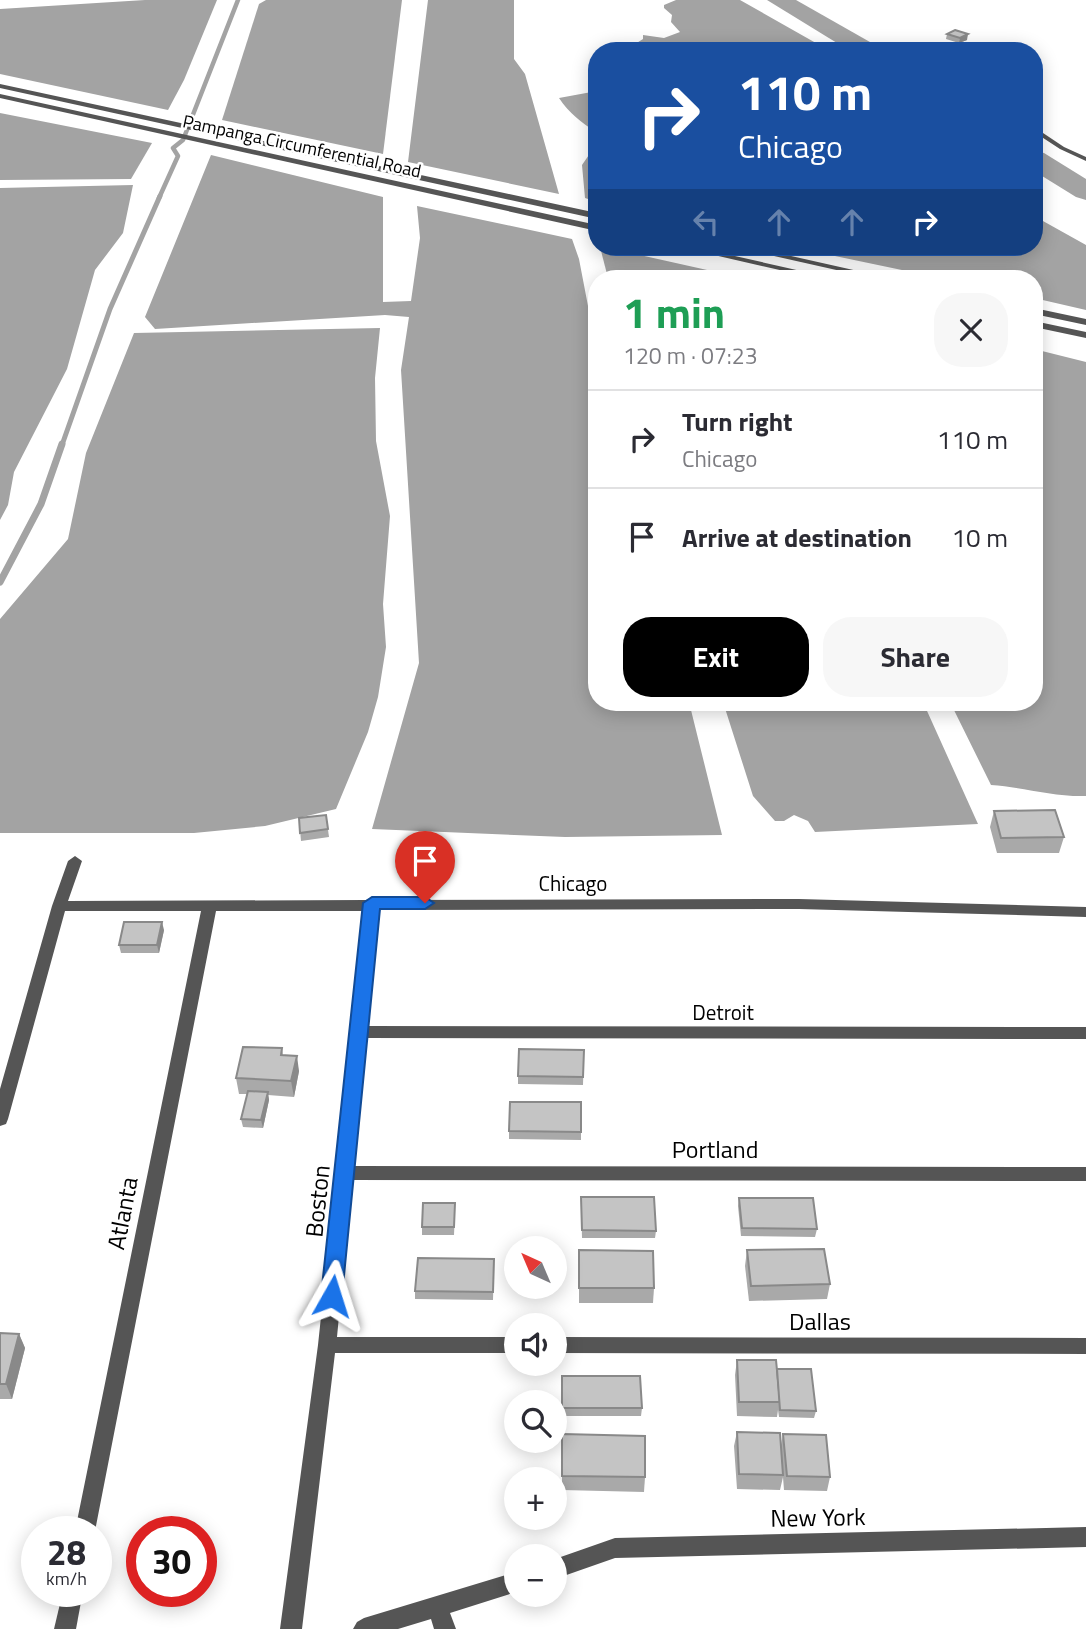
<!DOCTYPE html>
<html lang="en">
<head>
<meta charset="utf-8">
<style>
  body { margin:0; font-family:"Titillium Web",sans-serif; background:#f7f7f7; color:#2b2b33; height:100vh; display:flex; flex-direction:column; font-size:26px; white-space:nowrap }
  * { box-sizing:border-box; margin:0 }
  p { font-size:23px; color:#7c7c81 }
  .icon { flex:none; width:38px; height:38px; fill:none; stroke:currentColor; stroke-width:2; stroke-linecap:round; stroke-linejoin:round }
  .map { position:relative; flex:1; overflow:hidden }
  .sheet { position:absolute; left:588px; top:270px; width:455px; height:441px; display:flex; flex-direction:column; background:#fff; border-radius:28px; box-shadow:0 4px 18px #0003 }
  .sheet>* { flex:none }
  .guide { position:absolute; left:588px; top:42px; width:455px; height:214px; border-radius:28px; box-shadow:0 4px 18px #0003; background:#1a4fa0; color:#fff; overflow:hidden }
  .needle { width:46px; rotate:316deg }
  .buttons { position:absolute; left:504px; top:1236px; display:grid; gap:14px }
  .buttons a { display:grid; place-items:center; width:63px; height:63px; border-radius:50%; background:#fff; box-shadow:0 4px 18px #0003; font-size:35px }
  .speed { position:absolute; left:21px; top:1516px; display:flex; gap:14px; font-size:35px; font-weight:700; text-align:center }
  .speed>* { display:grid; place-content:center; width:91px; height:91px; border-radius:50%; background:#fff; box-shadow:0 4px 18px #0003; line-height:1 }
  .speed small { font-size:18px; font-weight:400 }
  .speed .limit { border:10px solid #d22; background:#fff; color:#111 }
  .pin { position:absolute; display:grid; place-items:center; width:60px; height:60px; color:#fff; margin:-72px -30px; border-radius:50% 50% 50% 0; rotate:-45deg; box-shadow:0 0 7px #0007 }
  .pin .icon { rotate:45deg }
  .me { position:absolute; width:77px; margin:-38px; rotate:6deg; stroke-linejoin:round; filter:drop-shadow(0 0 5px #0008) }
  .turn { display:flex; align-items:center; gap:24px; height:147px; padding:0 35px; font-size:32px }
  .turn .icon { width:91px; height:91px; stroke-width:2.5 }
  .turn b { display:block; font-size:49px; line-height:60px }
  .lanes { display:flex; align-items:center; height:66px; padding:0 35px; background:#0003; justify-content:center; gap:35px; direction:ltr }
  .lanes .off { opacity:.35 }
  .round { display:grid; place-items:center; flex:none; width:74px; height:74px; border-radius:28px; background:#f7f7f7 }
  .head { display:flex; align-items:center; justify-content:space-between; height:119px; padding:0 35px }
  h1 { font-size:42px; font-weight:700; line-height:52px; color:#1e9e55 }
  .primary-button { display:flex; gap:14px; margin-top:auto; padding:14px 35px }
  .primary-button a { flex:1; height:80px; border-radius:28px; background:#000; color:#fff; font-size:28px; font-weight:700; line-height:80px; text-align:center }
  .primary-button a+a { background:#f7f7f7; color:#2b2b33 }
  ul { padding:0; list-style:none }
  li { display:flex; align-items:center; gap:21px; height:98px; padding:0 35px; border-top:2px solid #e1e1e2 }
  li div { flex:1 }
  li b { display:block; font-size:26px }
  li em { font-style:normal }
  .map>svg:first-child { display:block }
</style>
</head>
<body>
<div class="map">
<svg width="1086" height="1629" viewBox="0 0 1086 1629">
  <rect width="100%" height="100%" fill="#fff"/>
  <g fill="#a3a3a3">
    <path d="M145 0H217L184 80 168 110 0 74V9Z"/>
    <path d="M266 0H402L383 154 222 120 259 4Z"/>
    <path d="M428 0H514V59L525 74 559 194 408 162Z"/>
    <path d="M676 0H740L830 51H624L643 39V35L664 38 680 32 671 22 672 15 664 8V5Z"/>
    <path d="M597 91V202L585 198 582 165 593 149 596 132C582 123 569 113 559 98Z"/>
    <path d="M0 113 152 143 131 179 0 180Z"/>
    <path d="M211 155 383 197V302L411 301 420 238 417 206 572 239 579 259 597 353V702H689L722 835 565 837 372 829 419 663 401 370 409 317 385 315 155 329 145 317Z"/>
    <path d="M133 185 123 233 95 270 67 369 14 472 8 505 0 520V188Z"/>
    <path d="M1034 216 1086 245V310L1034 298V278H940L792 247H1034Z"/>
    <path d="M600 247H604L743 278H608Z"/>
    <path d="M380 328 375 378 376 441 390 516 383 604 386 647 378 697 368 732 336 809 265 826 194 833H0V619L68 539 86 453 134 333Z"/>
    <path d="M1034 349 1086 362V796C1053 797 1023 787 991 785L950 702H1034Z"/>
    <path d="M723 702H923L978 824 815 832 808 821 794 815 784 821H775L753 796Z"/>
  </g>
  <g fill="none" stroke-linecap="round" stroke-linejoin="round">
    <path stroke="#a3a3a3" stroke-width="4.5" d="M159 198 178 156 173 148 183 140 238 0"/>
    <path stroke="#a3a3a3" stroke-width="5" d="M62 445 110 309 160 196"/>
    <path stroke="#a3a3a3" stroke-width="7" d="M0 582 41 504 62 444"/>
    <g fill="#a3a3a3" fill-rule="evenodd">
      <path d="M767 0H796L877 46 880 51H850Z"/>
      <path d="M1034 151 1044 153 1086 179V200L1076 197 1034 171Z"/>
    </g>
    <g fill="#555" fill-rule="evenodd">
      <path d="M910 43H914L925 51H918L910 45Z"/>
      <path d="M1034 127 1064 147 1086 157V161L1060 149 1034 132Z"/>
    </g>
    <g fill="#555" fill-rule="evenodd">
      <path d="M0 84 597 213V219L0 88Z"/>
      <path d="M0 94 597 225V231L0 98Z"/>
      <path d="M679 247H695L832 278H815Z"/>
      <path d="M734 247H751L889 278H872Z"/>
      <path d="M1034 308 1086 319V325L1034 314Z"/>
      <path d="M1034 321 1086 332V338L1034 327Z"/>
      <path d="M75 856 82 861 68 901 366 900 372 898 378 900 799 899 1086 907V917L799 909 379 910 367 1026 1086 1027V1039L366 1038 354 1166 1086 1167V1181L352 1180 337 1337H516V1353H335L302 1629H280L318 1345 364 911H216L95 1531H75L201 911H65L8 1119 6 1124 0 1126V1089L52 906 68 861Z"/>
      <path d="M555 1337 1086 1338V1354L555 1353Z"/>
      <path d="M1086 1527V1547L615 1558 555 1579V1559L615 1538Z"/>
      <path d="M516 1572V1592L450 1613 456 1629H434L431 1619 398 1629H353L357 1622 364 1618Z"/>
      <path d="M63 1591H83L76 1629H54Z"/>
    </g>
  </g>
  <g fill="#a9a9a9">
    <path d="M947 34 967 40 959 43 946 39Z"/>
    <path d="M994 811 1064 837 1059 853H997L990 827Z"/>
    <path d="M326 815 329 837 301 841 299 818Z"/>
    <path d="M164 930 159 953H121L119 945Z"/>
    <path d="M282 1048 283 1055 299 1071 294 1097 268 1095 269 1100 263 1128 243 1127 241 1119 247 1094H239L236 1078Z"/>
    <path d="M584 1050 583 1085 518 1084V1076Z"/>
    <path d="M581 1102V1140L509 1139V1131Z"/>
    <path d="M581 1197 656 1231 655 1238H582Z"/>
    <path d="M739 1198 817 1229 815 1237 741 1236 738 1206Z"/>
    <path d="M455 1210 454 1235H422V1227Z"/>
    <path d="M579 1250 654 1288 653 1303H579Z"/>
    <path d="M747 1250 830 1284 827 1299 749 1301 745 1266Z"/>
    <path d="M494 1259 493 1300 415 1299V1291Z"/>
    <path d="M0 1333 19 1334 25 1348 12 1399H0Z"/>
    <path d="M737 1360 777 1369 816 1411 814 1418 779 1417 778 1410 777 1417 737 1416 735 1375Z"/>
    <path d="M562 1376 642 1408 641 1416H562Z"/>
    <path d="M737 1432 781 1445 783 1434 830 1477 827 1491 784 1490 783 1477 780 1490 737 1489 734 1446Z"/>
    <path d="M562 1434 645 1477 644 1492 562 1490Z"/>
  </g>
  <g fill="#898989">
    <path d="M968 34 967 40 959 43 960 38Z"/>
    <path d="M162 922 164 930 159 953 157 945Z"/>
    <path d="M297 1056 299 1071 294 1097 291 1081Z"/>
    <path d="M268 1092 269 1100 263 1128 261 1120Z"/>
    <path d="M19 1334 25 1348 12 1399 6 1384Z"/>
  </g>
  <g fill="#c4c4c4" stroke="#898989" stroke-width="2">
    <path d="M955 30 968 34 960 38 947 34Z"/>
    <path d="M1055 810 1064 837 1001 838 994 811Z"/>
    <path d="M326 815 328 829 300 833 299 818Z"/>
    <path d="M124 922H162L157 945H119Z"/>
    <path d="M243 1047 282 1048 281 1055 297 1056 291 1081 236 1078Z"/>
    <path d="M519 1049 584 1050 583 1077 518 1076Z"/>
    <path d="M248 1091 268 1092 261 1120 241 1119Z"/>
    <path d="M510 1102H581V1132L509 1131Z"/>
    <path d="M581 1197H654L656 1231 582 1230Z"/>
    <path d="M739 1198H813L817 1229 742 1228Z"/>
    <path d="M423 1203H455L454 1227H422Z"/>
    <path d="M824 1249 830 1284 751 1286 747 1250Z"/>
    <path d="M579 1250 653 1251 654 1288H579Z"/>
    <path d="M418 1258 494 1259 493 1292 415 1291Z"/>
    <path d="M0 1333 19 1334 6 1384H0Z"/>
    <path d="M737 1360H776L780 1402H739Z"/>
    <path d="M777 1369H811L816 1411 780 1410Z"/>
    <path d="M562 1376H640L642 1408H562Z"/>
    <path d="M737 1432 780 1433 783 1475 739 1474Z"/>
    <path d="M562 1434 645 1436V1477L562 1476Z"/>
    <path d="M783 1434 826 1435 830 1477 787 1476Z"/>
  </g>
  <path fill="#1a73e8" stroke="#114b97" stroke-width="2" d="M372 897H425L434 903 425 909H380L342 1296 339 1302 332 1305 324 1302 321 1296 363 903Z"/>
  <g text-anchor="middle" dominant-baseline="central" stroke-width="5" stroke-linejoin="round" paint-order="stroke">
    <g font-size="18" fill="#000" stroke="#fff">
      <text transform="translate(302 146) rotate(12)">Pampanga Circumferential Road</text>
    </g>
    <g font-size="21" fill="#000" stroke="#fff">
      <text x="573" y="883">Chicago</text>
      <text x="723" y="1012">Detroit</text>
    </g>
    <g font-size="24" fill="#000" stroke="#fff">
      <text x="715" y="1149">Portland</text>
      <text transform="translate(317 1201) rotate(-84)">Boston</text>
      <text transform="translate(122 1213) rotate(-79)">Atlanta</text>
      <text x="820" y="1321">Dallas</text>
      <text transform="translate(818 1517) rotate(-1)">New York</text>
    </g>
  </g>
</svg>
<div class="buttons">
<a><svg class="needle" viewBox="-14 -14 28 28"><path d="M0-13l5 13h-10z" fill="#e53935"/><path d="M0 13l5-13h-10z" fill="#7c7c81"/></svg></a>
<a><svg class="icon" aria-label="sound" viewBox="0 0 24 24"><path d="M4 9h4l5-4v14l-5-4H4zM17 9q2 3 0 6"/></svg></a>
<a><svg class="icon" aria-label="search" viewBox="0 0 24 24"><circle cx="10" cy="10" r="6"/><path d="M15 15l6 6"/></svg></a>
<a>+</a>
<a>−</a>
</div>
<div class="speed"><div>28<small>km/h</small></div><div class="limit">30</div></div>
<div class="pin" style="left:425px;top:903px;background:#d93025"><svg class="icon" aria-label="arrive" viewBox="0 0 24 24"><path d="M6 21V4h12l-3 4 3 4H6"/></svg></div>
<svg class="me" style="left:332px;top:1296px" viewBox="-20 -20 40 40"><path d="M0-17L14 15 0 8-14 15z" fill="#1a73e8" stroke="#fff" stroke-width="4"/></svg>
<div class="guide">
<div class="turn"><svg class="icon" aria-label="right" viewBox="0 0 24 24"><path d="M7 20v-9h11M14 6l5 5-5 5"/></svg><div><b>110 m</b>Chicago</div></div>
<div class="lanes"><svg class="icon off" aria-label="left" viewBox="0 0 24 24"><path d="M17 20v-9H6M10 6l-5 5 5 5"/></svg><svg class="icon off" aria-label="ahead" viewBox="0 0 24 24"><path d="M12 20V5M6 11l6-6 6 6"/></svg><svg class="icon off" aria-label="ahead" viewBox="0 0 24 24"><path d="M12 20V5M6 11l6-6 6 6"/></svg><svg class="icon" aria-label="right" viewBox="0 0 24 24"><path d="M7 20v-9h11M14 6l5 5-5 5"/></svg></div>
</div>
<section class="sheet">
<div class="head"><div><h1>1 min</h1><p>120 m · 07:23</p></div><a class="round"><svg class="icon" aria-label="close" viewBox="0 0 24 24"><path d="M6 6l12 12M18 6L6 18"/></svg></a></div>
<ul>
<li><svg class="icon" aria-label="right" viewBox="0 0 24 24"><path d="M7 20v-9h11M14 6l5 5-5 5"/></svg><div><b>Turn right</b><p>Chicago</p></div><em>110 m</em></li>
<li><svg class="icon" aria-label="arrive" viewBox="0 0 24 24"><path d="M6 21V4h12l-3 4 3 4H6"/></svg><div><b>Arrive at destination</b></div><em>10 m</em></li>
</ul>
<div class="primary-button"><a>Exit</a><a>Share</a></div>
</section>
</div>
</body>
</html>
